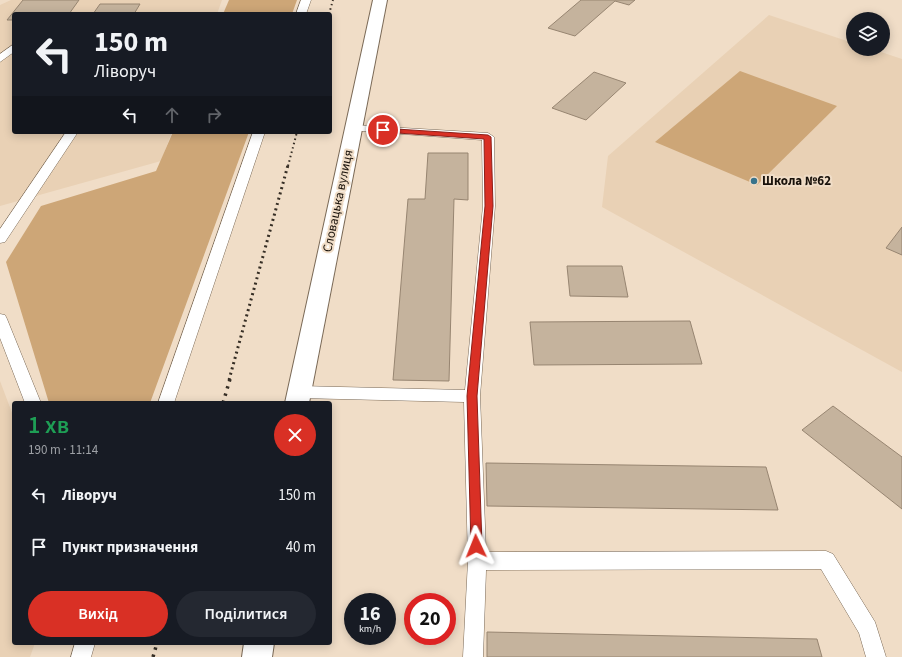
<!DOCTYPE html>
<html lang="uk">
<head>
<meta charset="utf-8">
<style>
  body { margin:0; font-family:"Source Sans 3",sans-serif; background:#242831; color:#f1f3f6; height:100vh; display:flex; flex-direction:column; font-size:15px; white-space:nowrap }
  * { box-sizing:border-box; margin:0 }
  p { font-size:13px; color:#9ea1a6 }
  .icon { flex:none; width:22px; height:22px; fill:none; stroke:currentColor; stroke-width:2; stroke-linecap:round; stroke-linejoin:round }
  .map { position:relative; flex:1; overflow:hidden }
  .sheet { position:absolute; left:12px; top:401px; width:320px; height:244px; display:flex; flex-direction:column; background:#171b24; border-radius:4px; box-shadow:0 2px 10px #0003 }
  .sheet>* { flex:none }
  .banner { position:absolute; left:12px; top:12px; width:320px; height:122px; border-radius:4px; box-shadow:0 2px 10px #0003; background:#171b24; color:#f1f3f6; overflow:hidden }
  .controls { position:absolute; left:846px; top:12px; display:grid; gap:8px }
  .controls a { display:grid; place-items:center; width:44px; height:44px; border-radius:50%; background:#171b24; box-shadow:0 2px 10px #0003; font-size:20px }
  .speed { position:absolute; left:344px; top:593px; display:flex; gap:8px; font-size:20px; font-weight:700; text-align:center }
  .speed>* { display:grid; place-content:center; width:52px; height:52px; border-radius:50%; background:#171b24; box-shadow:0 2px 10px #0003; line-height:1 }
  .speed small { font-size:10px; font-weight:400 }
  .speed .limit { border:6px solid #d22; background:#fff; color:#111 }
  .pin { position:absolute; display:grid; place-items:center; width:34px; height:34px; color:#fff; margin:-17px; border:2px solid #fff; border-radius:50%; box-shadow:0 1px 4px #0007 }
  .me { position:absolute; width:44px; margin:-22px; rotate:358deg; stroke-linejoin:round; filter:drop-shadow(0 0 3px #0008) }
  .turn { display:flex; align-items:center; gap:14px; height:84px; padding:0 16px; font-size:18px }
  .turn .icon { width:52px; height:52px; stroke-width:2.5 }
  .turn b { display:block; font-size:28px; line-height:34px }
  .lanes { display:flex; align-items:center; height:38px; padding:0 16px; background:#0003; justify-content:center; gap:20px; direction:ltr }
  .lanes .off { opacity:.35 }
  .round { display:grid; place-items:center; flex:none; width:42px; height:42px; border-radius:21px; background:#242831 }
  .headline { display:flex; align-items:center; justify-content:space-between; height:68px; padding:0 16px }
  h1 { font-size:24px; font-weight:600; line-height:30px; color:#1e9e55 }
  .cta { display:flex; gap:8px; margin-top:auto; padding:8px 16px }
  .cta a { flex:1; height:46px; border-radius:24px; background:#d93025; color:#fff; font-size:16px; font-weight:600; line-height:46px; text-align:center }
  .cta a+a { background:#242831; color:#f1f3f6 }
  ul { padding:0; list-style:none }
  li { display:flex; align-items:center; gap:12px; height:52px; padding:0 16px }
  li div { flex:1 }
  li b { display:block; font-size:15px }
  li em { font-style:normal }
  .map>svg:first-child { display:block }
</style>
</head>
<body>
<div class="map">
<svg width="902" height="657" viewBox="0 0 902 657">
  <rect width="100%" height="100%" fill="#f0ddc7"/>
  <g fill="#e9d1b5">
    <path d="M11 0H222L217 14H14V132H172L161 161 0 206V5Z"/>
    <path d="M769 15 853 43V49H872L902 59V372L602 207 608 156Z"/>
    <path d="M0 381 14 418V643H35L30 657H0Z"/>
  </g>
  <g fill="#cda677">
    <path d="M229 0H297L292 14H223Z"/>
    <path d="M740 71 837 106 757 185 655 142Z"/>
    <path d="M173 132H249L150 403H49L6 262 41 206 156 171Z"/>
  </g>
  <g fill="#c5b39d" stroke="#978571">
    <path d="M23 0H79L69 14H14V20H7Z"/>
    <path d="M581 0H635L629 5 615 1 575 36 548 28Z"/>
    <path d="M100 4H140L134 14H93Z"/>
    <path d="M594 72 626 83 586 120 552 108Z"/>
    <path d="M428 153H468V200L454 199 449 381 393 380 408 199H425Z"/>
    <path d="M902 227V255L886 248Z"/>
    <path d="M567 266H622L628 297 570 296Z"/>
    <path d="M690 321 702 364 534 365 530 322Z"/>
    <path d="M833 406 902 457V509L802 430Z"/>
    <path d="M486 463 766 467 778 510 487 506Z"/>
    <path d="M487 632 817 639 822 657H487Z"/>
  </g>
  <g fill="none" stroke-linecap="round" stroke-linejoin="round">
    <g stroke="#7a6956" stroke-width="1">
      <g id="service">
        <path d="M301 0H311L306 14H296Z"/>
        <path d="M14 44V52L0 62V54Z"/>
        <path d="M353 125 488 133 494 137 495 206 480 396 486 552 826 551 833 554 875 622 886 657H866L859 633 821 569 486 570 483 657H463L468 561 464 402 299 398 293 396 291 392 293 388 299 386 465 390 483 206 482 140 349 130 347 128Z"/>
        <path d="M66 132H78L5 242 0 243V229Z"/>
        <path d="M253 132H265L174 403H158Z"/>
        <path d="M0 314 5 315 7 319 41 403H25L0 338Z"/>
        <path d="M75 643H95L91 657H71Z"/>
      </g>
    </g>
    <g stroke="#7a6956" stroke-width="2">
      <g id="minor">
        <path d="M373 0H387L309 403H285Z"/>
        <path d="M244 643H274L272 657H242Z"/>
      </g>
    </g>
    <use href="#service" fill="#fff" fill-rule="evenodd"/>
    <use href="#minor" fill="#fff" fill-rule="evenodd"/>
    <g stroke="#362e25" stroke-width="2" stroke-dasharray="1.5 3" stroke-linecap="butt">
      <path d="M329 14 333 0"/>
      <path d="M288 166 297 132"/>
    </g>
    <path stroke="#362e25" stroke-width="3" stroke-dasharray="2 3.5" stroke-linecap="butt" d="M229 380 288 165"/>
    <g stroke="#362e25" stroke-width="3.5" stroke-dasharray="2.5 5" stroke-linecap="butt">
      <path d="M223 403 230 379"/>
      <path d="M153 657 157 643"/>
    </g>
  </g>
  <path fill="#d93025" stroke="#8d1f18" d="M381 128 488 135 491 137 493 206 477 396 482 546 480 550 476 551 472 550 471 546 467 396 485 206 484 139 383 132 380 130Z"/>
  <circle fill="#38738b" stroke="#f0ddc7" stroke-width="1.5" cx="754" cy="181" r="4"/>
  <g text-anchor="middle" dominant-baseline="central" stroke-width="4" stroke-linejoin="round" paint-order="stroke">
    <g font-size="13" font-weight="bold" fill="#18110a" stroke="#f0ddc7" text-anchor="start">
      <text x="762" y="181">Школа №62</text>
    </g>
    <g font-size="13" fill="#18110a" stroke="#f0ddc7">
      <text transform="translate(338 201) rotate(-78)">Словацька вулиця</text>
    </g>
  </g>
</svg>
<div class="controls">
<a><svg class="icon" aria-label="layers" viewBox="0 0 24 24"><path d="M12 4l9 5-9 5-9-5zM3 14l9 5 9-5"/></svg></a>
</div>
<div class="speed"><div>16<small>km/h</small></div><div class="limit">20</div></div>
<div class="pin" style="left:383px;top:130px;background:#d93025"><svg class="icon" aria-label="arrive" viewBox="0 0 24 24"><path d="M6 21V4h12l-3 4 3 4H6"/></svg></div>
<svg class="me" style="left:476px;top:546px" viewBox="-20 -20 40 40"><path d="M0-17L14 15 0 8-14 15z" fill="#d93025" stroke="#fff" stroke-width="4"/></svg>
<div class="banner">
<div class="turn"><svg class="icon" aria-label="left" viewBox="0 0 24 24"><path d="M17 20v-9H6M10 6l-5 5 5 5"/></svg><div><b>150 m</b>Ліворуч</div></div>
<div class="lanes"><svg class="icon" aria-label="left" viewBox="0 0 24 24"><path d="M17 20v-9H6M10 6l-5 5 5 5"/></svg><svg class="icon off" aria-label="ahead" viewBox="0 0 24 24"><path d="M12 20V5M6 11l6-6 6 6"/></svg><svg class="icon off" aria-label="right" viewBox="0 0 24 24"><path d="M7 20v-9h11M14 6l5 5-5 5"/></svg></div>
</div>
<section class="sheet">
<div class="headline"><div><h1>1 хв</h1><p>190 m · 11:14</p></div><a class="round" style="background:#d93025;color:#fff"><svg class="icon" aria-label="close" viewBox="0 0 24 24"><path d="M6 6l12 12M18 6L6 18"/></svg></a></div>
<ul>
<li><svg class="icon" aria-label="left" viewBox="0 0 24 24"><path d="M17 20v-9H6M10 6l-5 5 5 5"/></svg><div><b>Ліворуч</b></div><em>150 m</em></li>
<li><svg class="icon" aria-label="arrive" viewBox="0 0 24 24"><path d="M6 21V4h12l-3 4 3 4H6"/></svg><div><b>Пункт призначення</b></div><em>40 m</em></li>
</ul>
<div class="cta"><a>Вихід</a><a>Поділитися</a></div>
</section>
</div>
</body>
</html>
